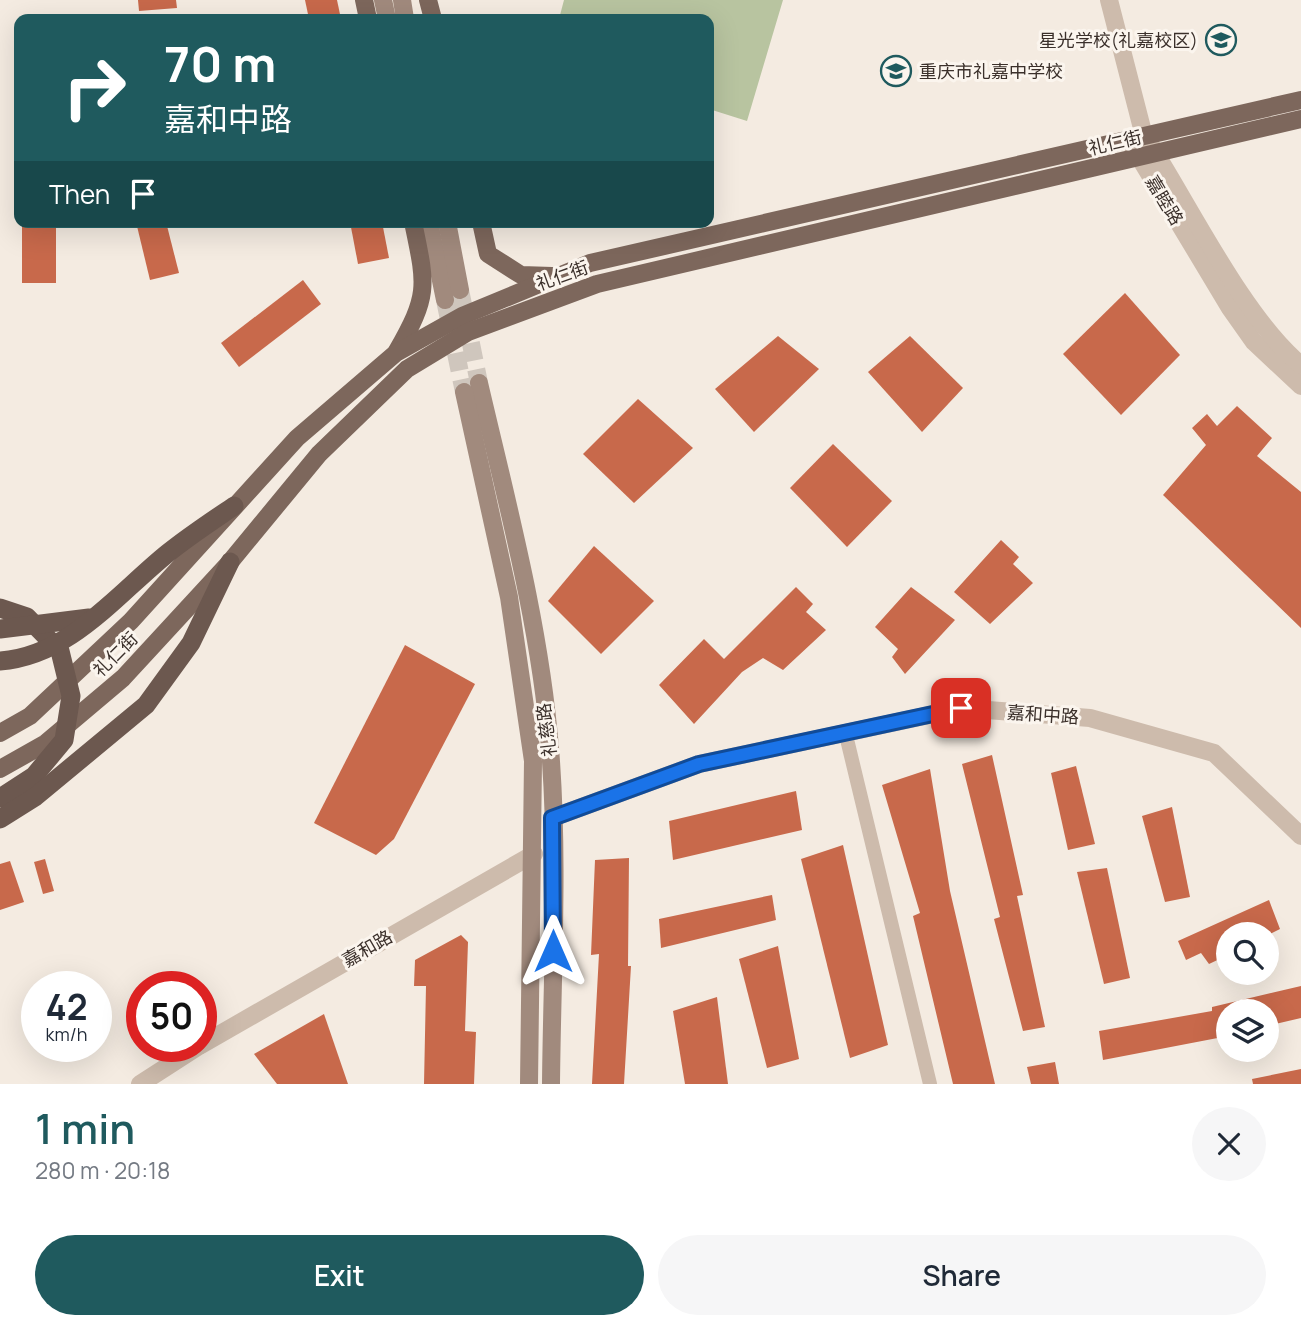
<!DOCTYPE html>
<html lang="en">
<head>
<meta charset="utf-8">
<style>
  body { margin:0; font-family:Manrope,"Noto Sans SC",sans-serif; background:#f6f6f7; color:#1f2937; height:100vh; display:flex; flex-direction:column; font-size:26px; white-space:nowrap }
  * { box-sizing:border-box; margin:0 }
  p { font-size:23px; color:#747a83 }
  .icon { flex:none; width:38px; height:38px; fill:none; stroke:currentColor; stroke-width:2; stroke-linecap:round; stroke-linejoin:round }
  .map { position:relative; height:1084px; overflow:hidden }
  .drawer { display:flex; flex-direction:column; background:#fff; flex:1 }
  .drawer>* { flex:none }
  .banner { position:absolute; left:14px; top:14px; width:700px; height:214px; border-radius:14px; box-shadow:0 7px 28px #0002; background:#1f5a5e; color:#fff; overflow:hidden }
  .fabs { position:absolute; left:1216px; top:922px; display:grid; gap:14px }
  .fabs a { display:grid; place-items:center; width:63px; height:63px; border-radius:50%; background:#fff; box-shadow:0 7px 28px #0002; font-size:35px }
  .speed { position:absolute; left:21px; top:971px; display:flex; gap:14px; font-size:35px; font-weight:700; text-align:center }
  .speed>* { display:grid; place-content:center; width:91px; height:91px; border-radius:50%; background:#fff; box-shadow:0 7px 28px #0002; line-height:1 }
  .speed small { font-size:18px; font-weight:400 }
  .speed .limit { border:10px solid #d22; background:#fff; color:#111 }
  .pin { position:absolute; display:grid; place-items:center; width:60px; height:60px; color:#fff; margin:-30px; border-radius:14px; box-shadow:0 4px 10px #0006 }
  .me { position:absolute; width:77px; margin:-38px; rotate:0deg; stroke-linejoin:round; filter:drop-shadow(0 0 5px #0008) }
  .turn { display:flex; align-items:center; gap:24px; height:147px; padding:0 35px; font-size:32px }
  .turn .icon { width:91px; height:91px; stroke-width:2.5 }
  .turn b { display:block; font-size:49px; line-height:60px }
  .then { display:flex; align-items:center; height:66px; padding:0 35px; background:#0003; gap:14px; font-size:26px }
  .round { display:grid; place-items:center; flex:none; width:74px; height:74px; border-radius:37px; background:#f6f6f7 }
  .summary { display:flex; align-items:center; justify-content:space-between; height:119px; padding:0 35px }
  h1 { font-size:42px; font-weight:600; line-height:52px; color:#1f5a5e }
  .primary-button { display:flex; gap:14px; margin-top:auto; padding:14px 35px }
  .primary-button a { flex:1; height:80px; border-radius:42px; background:#1f5a5e; color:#fff; font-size:28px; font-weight:600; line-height:80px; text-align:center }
  .primary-button a+a { background:#f6f6f7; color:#1f2937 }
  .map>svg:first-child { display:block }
</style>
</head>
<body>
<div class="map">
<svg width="1301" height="1084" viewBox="0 0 1301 1084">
  <rect width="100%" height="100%" fill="#f4ebe1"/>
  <path fill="#b8c4a0" d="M564 0H783L747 121 709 109V19H559Z"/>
  <g fill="#c8694b">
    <path d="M138 0H176L177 8 139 11Z"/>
    <path d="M305 0H337L341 19H309Z"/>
    <rect x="22" y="222" width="34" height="61"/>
    <path d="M136 222H166L179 273 150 280Z"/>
    <path d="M350 222H382L389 258 358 264Z"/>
    <path d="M303 280 321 304 239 367 221 343Z"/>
    <path d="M1125 293 1180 355 1121 415 1063 354Z"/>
    <path d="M778 336 819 369 754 432 715 389Z"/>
    <path d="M910 336 963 388 922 432 868 372Z"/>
    <path d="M638 399 693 448 634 503 583 454Z"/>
    <path d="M1237 406 1272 438 1257 456 1301 492V628L1163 495 1206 445 1192 428 1207 414 1217 426Z"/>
    <path d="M833 444 892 501 847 547 790 488Z"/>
    <path d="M1001 540 1019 557 1013 564 1033 583 990 624 954 592Z"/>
    <path d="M594 546 654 601 601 654 548 601Z"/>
    <path d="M796 587 813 604 806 612 826 630 783 670 763 658 742 672 694 724 659 685 704 639 724 659Z"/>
    <path d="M911 587 955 620 905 674 892 657 898 649 875 627Z"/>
    <path d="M405 645 475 684 394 839 376 855 314 823Z"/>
    <path d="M992 755 1023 895 1017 896 1045 1027 1023 1031 994 919 1000 917 962 764Z"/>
    <path d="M1076 766 1095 844 1068 850 1051 773Z"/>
    <path d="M930 769 950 891 995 1084H953L913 916 920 913 882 785Z"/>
    <path d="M796 791 802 830 673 860 669 821Z"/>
    <path d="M1172 807 1190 897 1165 902 1142 816Z"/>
    <path d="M843 845 888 1045 850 1058 801 859Z"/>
    <path d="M629 858 628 966H631L624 1084H592L599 954 591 955 595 860Z"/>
    <path d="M45 859 54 891 43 894 34 862Z"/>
    <path d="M10 861 24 902 0 910V864Z"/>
    <path d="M1107 868 1130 978 1104 984 1077 872Z"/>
    <path d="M772 895 776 920 661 948 659 919Z"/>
    <path d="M1269 900 1280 929 1270 934H1228V955L1209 964 1201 953 1186 960 1178 941Z"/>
    <path d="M461 935 468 942 465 1031 476 1032 474 1084H424L426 986H414L415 960Z"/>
    <path d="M778 946 799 1059 767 1068 739 959Z"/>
    <path d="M1301 986V1018L1267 1026V1012H1228V1036L1103 1060 1099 1031 1212 1011V1007Z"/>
    <path d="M717 997 728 1084H685L673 1011Z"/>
    <path d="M324 1014 348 1084H277L254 1054Z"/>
    <path d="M1055 1062 1059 1084H1031L1027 1067Z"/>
    <path d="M1301 1069V1084H1253L1252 1079Z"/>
  </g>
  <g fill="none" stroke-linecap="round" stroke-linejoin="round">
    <g stroke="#cfc6bd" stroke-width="18" stroke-dasharray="18 9" stroke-linecap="butt">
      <path d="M460 290 479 383"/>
      <path d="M445 300 464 392"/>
    </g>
    <path stroke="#cdbbac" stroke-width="14" d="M845 731 930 1084"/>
    <g stroke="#cdbbac" stroke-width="18">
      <path d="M1109 0 1144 136 1152 147"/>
      <path d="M1129 140 1230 308 1254 342 1301 386"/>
      <path d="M1143 144 1156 154C1194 215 1247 321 1301 365"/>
      <path d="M552 818 699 764 962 708 1090 718 1214 753 1301 836"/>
      <path d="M201 1045 534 854"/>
      <path d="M140 1084 199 1046"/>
    </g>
    <g stroke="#a18a7d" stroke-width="18">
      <path d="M383 0 387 19"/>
      <path d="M402 0 405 19"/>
      <path d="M429 222 445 300"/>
      <path d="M447 222 460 290"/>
      <path d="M479 383C507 503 540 625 550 748 559 860 552 973 551 1084"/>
      <path d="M464 392 509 597 533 761 529 1084"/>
    </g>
    <g stroke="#7d675c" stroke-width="18">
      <path d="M364 0 368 19"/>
      <path d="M428 0 433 19"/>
      <path d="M481 222 488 254 521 275 552 276"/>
      <path d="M397 351C430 294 426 285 413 222"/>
      <path d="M0 733 30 716 131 621 297 438 396 353 462 316 590 263 1301 100"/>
      <path d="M0 769 46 743 123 678 230 562 319 454 407 369 468 332 597 284 1301 119"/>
    </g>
    <g stroke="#6c584f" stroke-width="19">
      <path d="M0 608 27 617 60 651 71 696 64 740 34 776 0 798"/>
      <path d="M0 629 89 618"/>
      <path d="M0 661C70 656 117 594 168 553 189 536 212 521 234 506"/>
      <path d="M0 819 35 797 146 705 191 643 230 562"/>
    </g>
  </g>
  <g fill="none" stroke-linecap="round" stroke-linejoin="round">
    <g stroke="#114b97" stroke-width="18">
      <path id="route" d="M553 951 552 818 699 764 961 708"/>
    </g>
    <use href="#route" stroke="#1a73e8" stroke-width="12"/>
  </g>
  <defs>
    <g id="school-ring" transform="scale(1.575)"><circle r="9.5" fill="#fbf5ee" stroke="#1f5a5e" stroke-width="1.5"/><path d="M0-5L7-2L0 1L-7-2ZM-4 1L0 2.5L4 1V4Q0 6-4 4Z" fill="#1f5a5e"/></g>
  </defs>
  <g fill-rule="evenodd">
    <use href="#school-ring" x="1221" y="40"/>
    <use href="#school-ring" x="896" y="71"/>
  </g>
  <g text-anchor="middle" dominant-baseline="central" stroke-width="6" stroke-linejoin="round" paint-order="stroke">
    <g font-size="18" fill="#3b302b" stroke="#fbf5ee" text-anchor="end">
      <text x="1198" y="40">星光学校(礼嘉校区)</text>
      <text x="919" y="71" text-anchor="start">重庆市礼嘉中学校</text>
    </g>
    <g font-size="18" fill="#3b302b" stroke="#fbf5ee">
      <text transform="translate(1115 142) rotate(-13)">礼仁街</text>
      <text transform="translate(1165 200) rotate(59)">嘉睦路</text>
      <text transform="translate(562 275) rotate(-20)">礼仁街</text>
      <text transform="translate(115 654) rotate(-45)">礼仁街</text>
      <text transform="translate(1043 714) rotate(4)">嘉和中路</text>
      <text transform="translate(546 730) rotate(-97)">礼慈路</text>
      <text transform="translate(367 948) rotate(-30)">嘉和路</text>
    </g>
  </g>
</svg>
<div class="fabs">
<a><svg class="icon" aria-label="search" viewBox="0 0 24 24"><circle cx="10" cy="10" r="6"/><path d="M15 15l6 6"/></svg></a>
<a><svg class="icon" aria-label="layers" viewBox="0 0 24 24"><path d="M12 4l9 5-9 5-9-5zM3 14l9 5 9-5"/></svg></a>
</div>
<div class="speed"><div>42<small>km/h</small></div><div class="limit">50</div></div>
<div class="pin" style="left:961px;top:708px;background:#d93025"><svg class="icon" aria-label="arrive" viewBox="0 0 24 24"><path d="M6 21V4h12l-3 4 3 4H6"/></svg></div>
<svg class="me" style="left:553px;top:951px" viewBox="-20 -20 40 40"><path d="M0-17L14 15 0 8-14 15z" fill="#1a73e8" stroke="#fff" stroke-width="4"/></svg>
<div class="banner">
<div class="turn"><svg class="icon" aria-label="right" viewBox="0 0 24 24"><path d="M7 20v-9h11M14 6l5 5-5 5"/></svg><div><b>70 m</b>嘉和中路</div></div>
<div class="then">Then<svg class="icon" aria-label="arrive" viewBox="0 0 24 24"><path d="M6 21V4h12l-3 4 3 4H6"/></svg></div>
</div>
</div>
<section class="drawer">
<div class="summary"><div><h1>1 min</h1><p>280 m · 20:18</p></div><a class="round"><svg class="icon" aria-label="close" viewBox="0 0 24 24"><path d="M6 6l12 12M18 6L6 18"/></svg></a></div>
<div class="primary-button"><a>Exit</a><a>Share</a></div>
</section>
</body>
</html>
